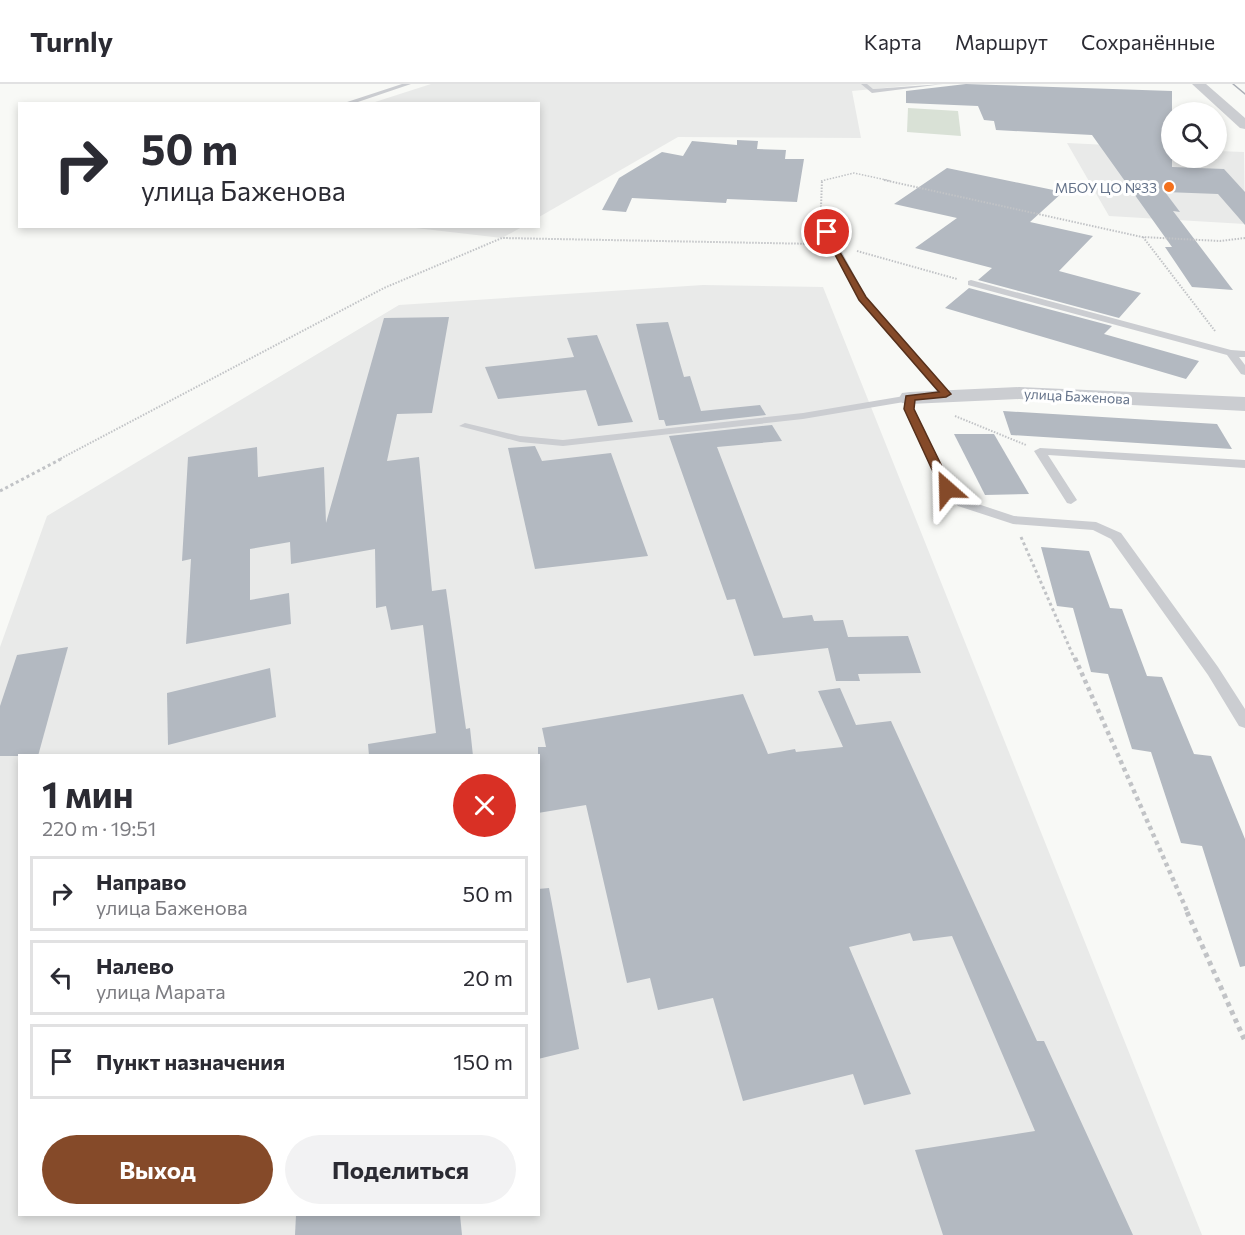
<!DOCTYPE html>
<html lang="ru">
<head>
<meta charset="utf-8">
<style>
  body { margin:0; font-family:Commissioner,sans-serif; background:#f2f2f3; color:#2b2b33; height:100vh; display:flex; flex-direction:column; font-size:22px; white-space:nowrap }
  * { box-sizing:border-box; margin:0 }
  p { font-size:20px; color:#7c7c81 }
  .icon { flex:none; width:33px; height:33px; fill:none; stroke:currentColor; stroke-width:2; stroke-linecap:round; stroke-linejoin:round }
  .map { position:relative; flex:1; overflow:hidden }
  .drawer { position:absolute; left:18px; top:670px; width:522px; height:462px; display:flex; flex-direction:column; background:#fff; border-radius:0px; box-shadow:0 3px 9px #0003 }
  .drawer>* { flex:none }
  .banner { position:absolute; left:18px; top:18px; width:522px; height:126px; border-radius:0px; box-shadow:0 3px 9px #0003; background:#fff; color:#2b2b33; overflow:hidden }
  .buttons { position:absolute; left:1161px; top:18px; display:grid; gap:12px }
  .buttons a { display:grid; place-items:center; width:66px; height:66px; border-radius:50%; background:#fff; box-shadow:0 3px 9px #0003; font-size:30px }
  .pin { position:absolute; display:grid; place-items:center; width:51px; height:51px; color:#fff; margin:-26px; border:3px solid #fff; border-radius:50%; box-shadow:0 2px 6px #0007 }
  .me { position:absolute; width:66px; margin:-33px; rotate:335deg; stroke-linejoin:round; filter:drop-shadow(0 0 4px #0008) }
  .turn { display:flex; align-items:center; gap:21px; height:126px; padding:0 24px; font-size:27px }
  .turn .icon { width:78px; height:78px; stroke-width:2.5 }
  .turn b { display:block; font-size:42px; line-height:51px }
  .round { display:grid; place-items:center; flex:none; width:63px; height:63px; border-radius:32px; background:#f2f2f3 }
  .head { display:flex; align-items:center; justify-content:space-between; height:102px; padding:0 24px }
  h1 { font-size:36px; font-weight:700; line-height:45px }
  .primary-button { display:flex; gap:12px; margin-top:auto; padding:12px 24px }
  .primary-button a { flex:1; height:69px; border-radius:36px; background:#854a29; color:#fff; font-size:24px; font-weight:700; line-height:69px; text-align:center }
  .primary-button a+a { background:#f2f2f3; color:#2b2b33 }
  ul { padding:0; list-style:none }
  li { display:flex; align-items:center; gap:18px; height:75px; margin:0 12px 9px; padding:0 12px; border:3px solid #e1e1e2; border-radius:0px }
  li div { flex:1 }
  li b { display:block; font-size:22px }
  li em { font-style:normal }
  header { display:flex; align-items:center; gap:36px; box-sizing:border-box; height:84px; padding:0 30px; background:#fff; border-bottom:2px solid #e1e1e2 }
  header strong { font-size:28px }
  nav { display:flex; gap:33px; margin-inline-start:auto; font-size:21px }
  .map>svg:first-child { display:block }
</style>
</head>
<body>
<header>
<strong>Turnly</strong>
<nav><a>Карта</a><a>Маршрут</a><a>Сохранённые</a></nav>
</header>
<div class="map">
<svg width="1245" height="1151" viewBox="0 0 1245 1151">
  <rect width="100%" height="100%" fill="#f8f9f6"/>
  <g fill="#e9eae9" fill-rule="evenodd">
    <path d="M431 0H926L852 7 861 54 678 53 539 133 538 20 375 18Z"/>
    <path d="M1067 59 1171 64 1172 74H1216L1217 67 1244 68 1245 140 1109 132Z"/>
    <path d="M407 143 522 142V143L502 154Z"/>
    <path d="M703 201 823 203 1202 1151H0V563L47 432 399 221ZM20 672H538V1131H20Z"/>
  </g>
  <path fill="#d9e1d6" d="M908 24 958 27 961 52 907 48Z"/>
  <g fill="#b3b9c1">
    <path d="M966 0 1172 7V83L1224 85 1245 108V141L1218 110 1165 108 1180 128 1173 127 1233 206 1192 203 1165 163H1172L1092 51 996 46 994 37 984 36 978 22 906 19V7Z"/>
    <path d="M737 56 758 57 757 65 786 66 785 75H804L797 118 727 115 726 119 632 114 626 128 602 126 619 94 662 68 683 72 692 57 737 61Z"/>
    <path d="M947 84 1063 108 1030 138 1093 152 1059 187 1141 209 1119 234 978 196 992 184 915 164 957 134 894 120Z"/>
    <path d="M969 204 1112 242 1104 250 1199 277 1186 295 945 224Z"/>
    <path d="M449 233 432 329 397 330 387 377 419 373 432 507 446 505 466 645 470 644 473 672H369L368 660 436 649 423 541 391 546 386 522 376 524 375 465 291 480 290 458 250 465V516L289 509 291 540 186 560 191 475 182 477 188 373 257 363 258 393 324 383 326 439 384 234Z"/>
    <path d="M668 238 684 293 690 292 701 327 760 321 766 331 666 342 664 336H659L636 240Z"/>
    <path d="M597 251 633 338 598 342 586 306 498 315 485 283 574 273 567 254Z"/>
    <path d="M1003 327 1217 340 1232 365 1011 351Z"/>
    <path d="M772 341 782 357 717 363 783 534 812 531 814 537 843 536 848 553 908 552 921 589 858 590 860 597H836L828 564 754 572 735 515 727 516 669 352Z"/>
    <path d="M954 350H994L1029 410 985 411Z"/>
    <path d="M535 362 542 377 611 369 648 472 535 485 508 364Z"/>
    <path d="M1041 463 1089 467 1110 524 1122 525 1147 592 1162 593 1194 670 1211 672 1245 755V882L1240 883 1202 762 1181 759 1151 668 1132 665 1108 590 1091 588 1073 524 1057 522Z"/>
    <path d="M68 563 38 672H0V622L17 571Z"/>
    <path d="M270 584 276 633 168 661 167 609Z"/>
    <path d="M840 604 856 641 891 637 1037 957H1044L1133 1151H943L915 1066 1035 1047 952 852 913 857 910 849 849 863 911 1010 864 1021 853 990 743 1017 713 914 658 926 650 894 627 899 586 721 538 729V663H546L542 644 743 610 768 670 795 665 796 668 843 663 818 607Z"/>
    <path d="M549 804 579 965 538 975V805Z"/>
    <path d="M296 1131H460L462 1151H295Z"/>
  </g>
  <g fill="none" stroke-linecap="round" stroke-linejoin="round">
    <path stroke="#c1c3c6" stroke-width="1.5" stroke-dasharray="1.5 1.5" stroke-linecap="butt" d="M821 97 854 89 891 97"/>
    <g stroke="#c1c3c6" stroke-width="2" stroke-dasharray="1.5 1.5" stroke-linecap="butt">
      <path d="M884 96 1142 153 1220 157 1245 154"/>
      <path d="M821 123 822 96"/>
      <path d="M1143 153 1215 247"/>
      <path d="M857 167 957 195"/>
      <path d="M955 332 1026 361"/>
      <path d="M58 376 384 204 502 154 818 160"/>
    </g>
    <g stroke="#c1c3c6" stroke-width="3" stroke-dasharray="3 3" stroke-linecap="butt">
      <path d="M0 407 61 375"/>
      <path d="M1021 453 1075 576"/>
    </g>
    <path stroke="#c1c3c6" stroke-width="4.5" stroke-dasharray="4 4" stroke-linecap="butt" d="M1075 574 1188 829"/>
    <path stroke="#c1c3c6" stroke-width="5" stroke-dasharray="4.5 4.5" stroke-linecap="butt" d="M1187 828 1245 957"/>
    <g fill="#cbcdd1" fill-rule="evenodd">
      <path d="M402 0H411L352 20H341Z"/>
      <path d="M861 0H867L873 5 943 0 872 9Z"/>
      <path d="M818 134 825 136 866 213 950 309V313H942L859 216Z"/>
      <path d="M971 196 1231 266 1245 267V273H1239L1245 281V291L1241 290 1227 271 968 201V197Z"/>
      <path d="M910 311 915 314 914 325 952 403 966 416 1014 432 1096 438 1121 449 1218 583 1245 625V644L1239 642 1208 591 1111 455 1093 446 1013 440 958 422 941 405 904 325V318L803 335 563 362 520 358 459 342 465 339 520 352 563 356 803 329Z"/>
      <path d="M1040 364 1245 376V384L1048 371 1077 416 1071 420 1067 419 1034 367Z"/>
    </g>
    <path fill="#cbcdd1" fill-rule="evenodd" d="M1019 303 1245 313V327L1019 315 910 320 902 319 899 314 902 309 910 308Z"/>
    <path fill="#cbcdd1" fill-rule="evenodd" d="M1192 0H1206L1245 34V45L1240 44Z"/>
    <path stroke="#aaaeb6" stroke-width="1.5" d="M1233 0 1245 10"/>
  </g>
  <path fill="#854a29" stroke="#56301b" stroke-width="1.5" d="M827 146 866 213 951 310 946 313 915 316 914 325 953 405 951 407 941 405 904 325 906 312 939 308 859 216 823 148Z"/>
  <circle fill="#f3701c" stroke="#fff" stroke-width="2" cx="1169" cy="103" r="6"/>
  <g text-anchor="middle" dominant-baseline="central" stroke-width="6" stroke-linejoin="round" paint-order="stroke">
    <g font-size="14" fill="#65738a" stroke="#fff" text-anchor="end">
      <text x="1157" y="103">МБОУ ЦО №33</text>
    </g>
    <g font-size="14" fill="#65738a" stroke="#fff">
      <text transform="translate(1077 312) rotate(3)">улица Баженова</text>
    </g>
  </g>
</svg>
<div class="buttons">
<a><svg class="icon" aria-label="search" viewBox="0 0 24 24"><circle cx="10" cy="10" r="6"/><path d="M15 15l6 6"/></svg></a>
</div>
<div class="pin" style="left:827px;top:148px;background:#d93025"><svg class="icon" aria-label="arrive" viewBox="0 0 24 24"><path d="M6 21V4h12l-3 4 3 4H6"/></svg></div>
<svg class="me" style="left:947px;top:405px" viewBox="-20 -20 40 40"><path d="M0-17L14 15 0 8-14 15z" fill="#854a29" stroke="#fff" stroke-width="4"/></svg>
<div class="banner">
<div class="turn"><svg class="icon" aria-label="right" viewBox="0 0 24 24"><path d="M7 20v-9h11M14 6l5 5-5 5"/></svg><div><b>50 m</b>улица Баженова</div></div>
</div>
<section class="drawer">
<div class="head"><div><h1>1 мин</h1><p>220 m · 19:51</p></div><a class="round" style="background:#d93025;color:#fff"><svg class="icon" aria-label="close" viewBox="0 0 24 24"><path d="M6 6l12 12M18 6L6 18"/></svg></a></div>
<ul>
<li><svg class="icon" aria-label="right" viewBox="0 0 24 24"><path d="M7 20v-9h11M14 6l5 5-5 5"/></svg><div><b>Направо</b><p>улица Баженова</p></div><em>50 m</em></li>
<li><svg class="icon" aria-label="left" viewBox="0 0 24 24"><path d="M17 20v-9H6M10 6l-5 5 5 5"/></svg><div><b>Налево</b><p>улица Марата</p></div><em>20 m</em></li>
<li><svg class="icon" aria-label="arrive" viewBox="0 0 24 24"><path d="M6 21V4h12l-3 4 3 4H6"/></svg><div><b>Пункт назначения</b></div><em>150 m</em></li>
</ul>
<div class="primary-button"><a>Выход</a><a>Поделиться</a></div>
</section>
</div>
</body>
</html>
